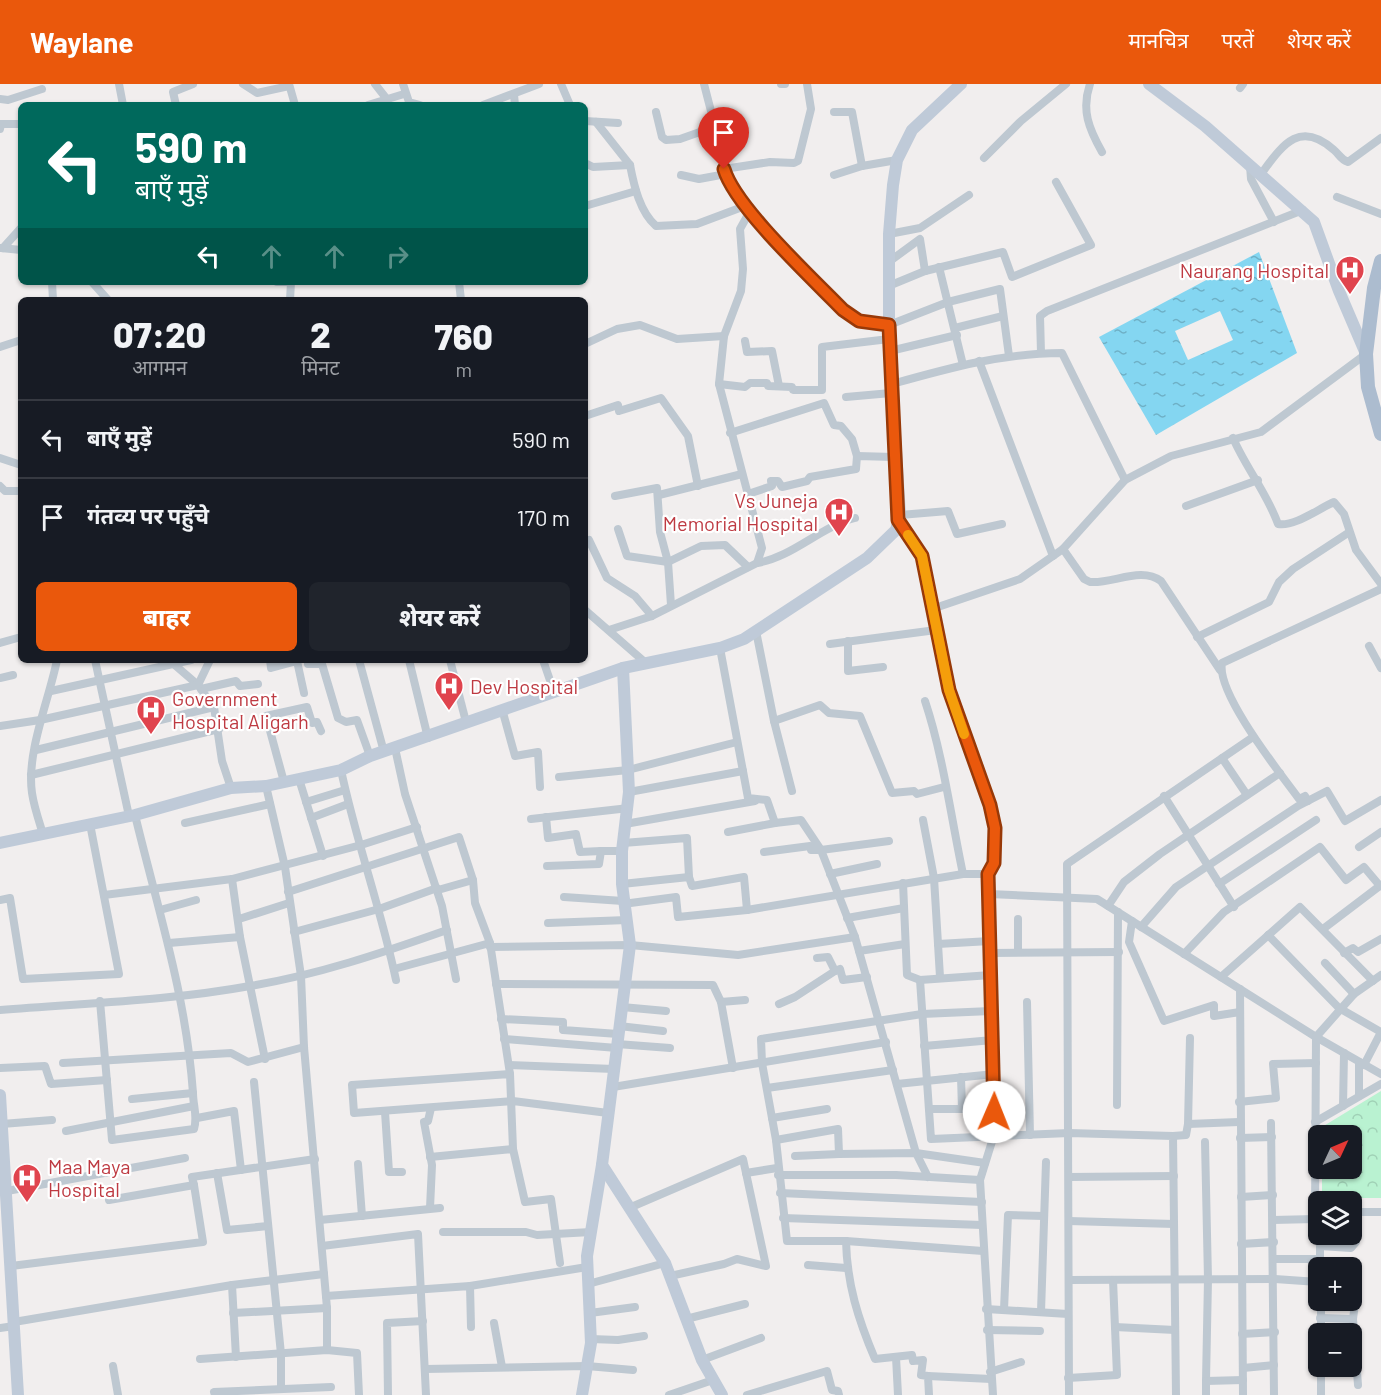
<!DOCTYPE html>
<html lang="hi">
<head>
<meta charset="utf-8">
<style>
  body { margin:0; font-family:Barlow,"Noto Sans Devanagari",sans-serif; background:#20242c; color:#f1f3f6; height:100vh; display:flex; flex-direction:column; font-size:22px; white-space:nowrap }
  * { box-sizing:border-box; margin:0 }
  p { font-size:20px; color:#9ea1a6 }
  .icon { flex:none; width:33px; height:33px; fill:none; stroke:currentColor; stroke-width:2; stroke-linecap:round; stroke-linejoin:round }
  .map { position:relative; flex:1; overflow:hidden }
  .drawer { position:absolute; left:18px; top:213px; width:570px; height:366px; display:flex; flex-direction:column; background:#171b24; border-radius:9px; box-shadow:0 2px 4px #0004 }
  .drawer>* { flex:none }
  .banner { position:absolute; left:18px; top:18px; width:570px; height:183px; border-radius:9px; box-shadow:0 2px 4px #0004; background:#00695c; color:#fff; overflow:hidden }
  .needle { width:39px; rotate:46deg }
  .fabs { position:absolute; left:1308px; top:1041px; display:grid; gap:12px }
  .fabs a { display:grid; place-items:center; width:54px; height:54px; border-radius:9px; background:#171b24; box-shadow:0 2px 4px #0004; font-size:30px }
  .pin { position:absolute; display:grid; place-items:center; width:51px; height:51px; color:#fff; margin:-62px -26px; border-radius:50% 50% 50% 0; rotate:-45deg; box-shadow:0 0 6px #0007 }
  .pin .icon { rotate:45deg }
  .me { position:absolute; width:66px; margin:-33px; rotate:1deg; stroke-linejoin:round; filter:drop-shadow(0 0 4px #0008) }
  .turn { display:flex; align-items:center; gap:21px; height:126px; padding:0 18px; font-size:27px }
  .turn .icon { width:78px; height:78px; stroke-width:2.5 }
  .turn b { display:block; font-size:42px; line-height:51px }
  .lanes { display:flex; align-items:center; height:57px; padding:0 18px; background:#0003; justify-content:center; gap:30px; direction:ltr }
  .lanes .off { opacity:.35 }
  .eta { display:flex; justify-content:space-evenly; align-items:center; height:102px; text-align:center }
  .eta b { font-size:36px; font-weight:800; line-height:42px }
  .primary-button { display:flex; gap:12px; margin-top:auto; padding:12px 18px }
  .primary-button a { flex:1; height:69px; border-radius:9px; background:#ea580c; color:#fff; font-size:24px; font-weight:800; line-height:69px; text-align:center }
  .primary-button a+a { background:#20242c; color:#f1f3f6 }
  ul { padding:0; list-style:none }
  li { display:flex; align-items:center; gap:18px; height:78px; padding:0 18px; border-top:2px solid #363941 }
  li div { flex:1 }
  li b { display:block; font-size:22px }
  li em { font-style:normal }
  header { display:flex; align-items:center; gap:36px; box-sizing:border-box; height:84px; padding:0 30px; background:#ea580c; color:#fff }
  header strong { font-size:28px }
  nav { display:flex; gap:33px; margin-inline-start:auto; font-size:21px }
  .map>svg:first-child { display:block }
</style>
</head>
<body>
<header>
<strong>Waylane</strong>
<nav><a>मानचित्र</a><a>परतें</a><a>शेयर करें</a></nav>
</header>
<div class="map">
<svg width="1381" height="1311" viewBox="0 0 1381 1311">
  <defs>
    <pattern id="park-crowns" width="20" height="18" patternUnits="userSpaceOnUse" patternTransform="scale(1.5)"><rect width="20" height="18" fill="#b9f2d1"/><path d="M2 6a3 3 0 1 1 6 0M12 15a3 3 0 1 1 6 0" fill="none" stroke="#a0d1b6"/></pattern>
    <pattern id="water-ripples" width="26" height="14" patternUnits="userSpaceOnUse" patternTransform="scale(1.5)"><rect width="26" height="14" fill="#84d6f1"/><path d="M2 4q2-2 4 0t4 0M15 11q2-2 4 0t4 0" fill="none" stroke="#6eb0c6"/></pattern>
  </defs>
  <rect width="100%" height="100%" fill="#f1eeee"/>
  <path fill="url(#park-crowns)" d="M1381 1007V1114H1322V1085L1352 1084V1052L1322 1051V1043Z"/>
  <path fill="url(#water-ripples)" d="M1259 168 1297 269 1156 351 1099 253Z"/>
  <path fill="#f1eeee" d="M1220 227 1233 256 1188 276 1175 247Z"/>
  <g fill="none" stroke-linecap="round" stroke-linejoin="round">
    <g stroke="#bec8d1" stroke-width="8">
      <path d="M119 0 123 21"/>
      <path d="M243 0 257 9 289 2"/>
      <path d="M289 0 295 21"/>
      <path d="M375 0 386 14"/>
      <path d="M403 0 409 18 420 21"/>
      <path d="M561 0 570 21"/>
      <path d="M704 0 730 101 745 122 843 226 859 236 889 241 948 218 1000 205 1009 272"/>
      <path d="M781 0H785"/>
      <path d="M1090 0C1081 26 1089 45 1102 68"/>
      <path d="M1240 4 1243 0"/>
      <path d="M514 11 515 21"/>
      <path d="M0 15 8 16 42 5"/>
      <path d="M176 21 173 8 193 0"/>
      <path d="M368 21 404 10"/>
      <path d="M483 21 539 0"/>
      <path d="M656 28 662 53 666 56 680 55 714 43"/>
      <path d="M834 28H852L862 82"/>
      <path d="M585 37 618 39"/>
      <path d="M596 38 630 81"/>
      <path d="M0 45 1 40H21"/>
      <path d="M984 74 1021 37 1066 0"/>
      <path d="M585 79 593 83 630 81C634 102 640 128 656 142L697 140 745 122"/>
      <path d="M1250 82 1251 95 1274 138"/>
      <path d="M724 85 770 78 794 79 798 77 811 25 807 0"/>
      <path d="M1261 90C1282 62 1299 35 1334 66 1340 71 1340 75 1348 78L1381 54"/>
      <path d="M681 91 699 95 726 90"/>
      <path d="M834 91 862 82 897 76"/>
      <path d="M1337 113 1381 130"/>
      <path d="M585 122 636 107"/>
      <path d="M889 150 920 144 969 111"/>
      <path d="M1 164 21 166"/>
      <path d="M3 164 21 144"/>
      <path d="M890 177 920 155 925 187"/>
      <path d="M939 183 963 281"/>
      <path d="M52 198 53 216"/>
      <path d="M92 198 108 216"/>
      <path d="M277 198H286"/>
      <path d="M459 198 461 216"/>
      <path d="M891 201 925 187 1003 168 1012 193 1091 161 1056 98"/>
      <path d="M290 216 291 198"/>
      <path d="M955 244 1003 232"/>
      <path d="M745 257 747 268 772 267 779 302"/>
      <path d="M585 260 617 245 640 241 677 255 724 252"/>
      <path d="M0 263 21 256"/>
      <path d="M890 267 957 251"/>
      <path d="M1041 269 1040 232 1047 227 1303 126"/>
      <path d="M979 277 1053 472"/>
      <path d="M719 300 745 303 750 299H767L768 302 792 303 793 306H822V263L889 255"/>
      <path d="M892 300C949 284 1003 269 1062 269L1125 396 1171 372 1261 348 1366 270"/>
      <path d="M846 313 891 309"/>
      <path d="M585 332 618 321 619 327 661 314 688 352 698 402"/>
      <path d="M730 349 824 319 834 341 841 342 852 355 857 372"/>
      <path d="M1233 354C1246 384 1267 409 1278 440 1294 443 1318 425 1334 418L1344 430 1356 466 1381 500"/>
      <path d="M0 374 21 381"/>
      <path d="M0 402 5 407H21"/>
      <path d="M748 410 772 402 771 397H778L782 403 807 397 810 393 856 385 857 372 894 373"/>
      <path d="M659 411 742 390"/>
      <path d="M615 412 657 404 660 448 668 478 671 521"/>
      <path d="M1186 422 1258 396"/>
      <path d="M900 431 948 427 957 450 1002 440"/>
      <path d="M898 436 922 472 949 606 990 721 995 744 994 779 988 790 995 1005 994 1051 980 1096 993 1311"/>
      <path d="M618 445 627 472 668 478 701 462 725 461 748 483"/>
      <path d="M589 456 607 494 635 512 652 532"/>
      <path d="M1063 465 1084 495 1090 498C1113 500 1141 482 1161 497L1220 586"/>
      <path d="M757 479C793 473 820 443 855 434"/>
      <path d="M932 525 1020 495 1063 465 1125 396"/>
      <path d="M585 526 647 580"/>
      <path d="M609 546 652 532 757 479 762 464 719 300 724 252 741 207 743 185 740 145 750 127"/>
      <path d="M756 547 774 637 820 621 829 629 860 632 892 709 914 707 917 710 944 703"/>
      <path d="M1197 553 1269 518 1279 498 1293 485 1348 449"/>
      <path d="M848 557V587L883 583"/>
      <path d="M0 559 21 553"/>
      <path d="M830 560 936 546"/>
      <path d="M1369 562 1381 584"/>
      <path d="M720 564 748 714 767 716 775 739 801 736 821 766 855 853 916 1069 928 1093"/>
      <path d="M95 576 129 732"/>
      <path d="M169 576 198 601 214 623 222 677 231 704"/>
      <path d="M270 576 271 584 297 577 304 609"/>
      <path d="M308 576V580H322L338 634 346 638 357 636 370 672"/>
      <path d="M359 576 384 668"/>
      <path d="M409 576 428 654"/>
      <path d="M450 576 466 638"/>
      <path d="M543 576 554 608"/>
      <path d="M0 594 13 591"/>
      <path d="M201 605 236 597 240 602 258 600"/>
      <path d="M51 607 191 576"/>
      <path d="M925 617C943 671 951 733 963 790H988"/>
      <path d="M502 625 515 672 538 668 540 703"/>
      <path d="M774 637 792 707"/>
      <path d="M0 642 40 636 198 601 210 576"/>
      <path d="M395 664 405 710 442 822 456 895"/>
      <path d="M36 666 214 623"/>
      <path d="M1222 674 1247 711"/>
      <path d="M341 686C356 757 381 825 396 896"/>
      <path d="M31 691 219 645"/>
      <path d="M559 693 628 686 737 658"/>
      <path d="M299 695 323 772"/>
      <path d="M284 698 266 632 307 623 312 639 317 638 321 647"/>
      <path d="M266 702 285 783 301 892 304 963 327 1224V1266"/>
      <path d="M629 708 743 687"/>
      <path d="M1164 712 1234 823"/>
      <path d="M1308 717 1305 712 1299 715C1280 689 1216 609 1222 579L1381 505"/>
      <path d="M306 718 345 706"/>
      <path d="M546 733 548 754 576 750 580 768 601 767"/>
      <path d="M311 734 348 720"/>
      <path d="M531 735 629 724"/>
      <path d="M923 736 934 794 940 893"/>
      <path d="M185 739 270 720"/>
      <path d="M625 740 755 717"/>
      <path d="M728 748 775 739"/>
      <path d="M43 750C39 737 34 723 32 709 26 669 49 616 57 576"/>
      <path d="M623 759 687 754 689 793"/>
      <path d="M1359 763 1381 748"/>
      <path d="M764 768 810 762 811 766H821L889 757"/>
      <path d="M547 782 599 780 601 767H622"/>
      <path d="M830 790 877 780"/>
      <path d="M232 795 361 761 417 743"/>
      <path d="M903 799 907 891 920 896 991 891"/>
      <path d="M622 800 689 793 692 802 744 793 747 826"/>
      <path d="M1219 800 1316 736"/>
      <path d="M438 806 473 796"/>
      <path d="M288 808 459 753 473 796 475 819 490 859 510 990"/>
      <path d="M989 810 1097 815 1316 953 1381 990"/>
      <path d="M104 811 232 795 240 853 265 975"/>
      <path d="M564 813 623 817"/>
      <path d="M0 816 10 814 23 895 119 890 90 740"/>
      <path d="M623 820 676 813 678 833 747 826 963 790"/>
      <path d="M1108 822 1124 798 1160 770 1280 689"/>
      <path d="M160 826 196 816"/>
      <path d="M847 834 904 824"/>
      <path d="M239 835 289 819"/>
      <path d="M1132 837 1129 858 1164 937 1214 921V932L1240 928"/>
      <path d="M548 839 627 836"/>
      <path d="M1141 843 1176 803 1298 722 1327 707 1345 737 1381 716"/>
      <path d="M1323 845 1381 801"/>
      <path d="M294 848 379 825 437 804"/>
      <path d="M1268 851 1339 924 1381 948 1364 981"/>
      <path d="M169 859 240 853"/>
      <path d="M938 860 990 857"/>
      <path d="M490 863 630 861 738 871 855 853"/>
      <path d="M859 867 905 860"/>
      <path d="M1018 868V835"/>
      <path d="M991 869 1119 868"/>
      <path d="M1344 869 1353 864 1358 868 1381 855"/>
      <path d="M1184 870 1224 828 1320 763 1346 796 1364 783 1380 802"/>
      <path d="M817 874 828 873 835 887 840 885 843 896 867 893"/>
      <path d="M1325 879 1354 910"/>
      <path d="M394 885 490 859"/>
      <path d="M1221 893 1300 823 1373 897"/>
      <path d="M920 896 931 1055 1069 1049 1173 1052 1176 1311"/>
      <path d="M496 900 713 901 721 918 745 916"/>
      <path d="M1240 905 1243 1311"/>
      <path d="M100 917 112 1056 194 1045C198 1032 193 1022 193 1009 186 911 158 826 135 731"/>
      <path d="M721 918 733 984"/>
      <path d="M1027 918 1030 1051"/>
      <path d="M779 920 795 913 835 887"/>
      <path d="M622 923 666 927"/>
      <path d="M0 926C83 919 168 917 250 902 317 891 382 869 447 846"/>
      <path d="M501 935 563 938V946L618 950"/>
      <path d="M619 942 663 947"/>
      <path d="M1190 954 1188 1040 1239 1038"/>
      <path d="M504 955 617 964"/>
      <path d="M617 960 670 964"/>
      <path d="M924 962 993 956"/>
      <path d="M1359 978V1012"/>
      <path d="M63 979 231 969 248 978 304 963"/>
      <path d="M509 981 614 985"/>
      <path d="M0 984 45 982 51 1000 107 996"/>
      <path d="M254 998 281 1270V1305"/>
      <path d="M897 1000 994 990"/>
      <path d="M613 1003 886 958"/>
      <path d="M767 1004 893 986"/>
      <path d="M132 1015 193 1009"/>
      <path d="M1239 1018 1276 1014 1273 980 1316 979"/>
      <path d="M1117 1021 1118 828"/>
      <path d="M1343 1022 1344 969"/>
      <path d="M929 1025H962L961 993"/>
      <path d="M385 1028 389 1088H402"/>
      <path d="M197 1034 234 1027 241 1086"/>
      <path d="M772 1034 827 1025"/>
      <path d="M1315 1038 1381 1000"/>
      <path d="M1271 1039 1274 1311"/>
      <path d="M2 1040 52 1036"/>
      <path d="M66 1047 194 1022"/>
      <path d="M1173 1052 1186 1051 1188 1040"/>
      <path d="M1240 1054 1272 1053"/>
      <path d="M776 1056 838 1045 839 1070 916 1069 985 1079"/>
      <path d="M1205 1058 1208 1195 1206 1297 1243 1296"/>
      <path d="M513 1065 510 990 352 1001 354 1029 513 1017 608 1029"/>
      <path d="M795 1072 839 1070"/>
      <path d="M430 1073 513 1065 525 1118 551 1115 560 1179"/>
      <path d="M358 1080 362 1132"/>
      <path d="M217 1089 227 1146 268 1142"/>
      <path d="M746 1089 777 1084"/>
      <path d="M778 1091H896L980 1096"/>
      <path d="M1069 1093 1174 1092"/>
      <path d="M7 1107 185 1074"/>
      <path d="M780 1109 982 1118"/>
      <path d="M1241 1113 1273 1111"/>
      <path d="M109 1116 194 1101 192 1093 315 1075"/>
      <path d="M430 1124 432 1081 424 1038 428 1037 431 1024"/>
      <path d="M629 1124 743 1075 766 1182 737 1175 724 1180 670 1192"/>
      <path d="M1352 1128H1381"/>
      <path d="M783 1134 982 1141"/>
      <path d="M320 1136 440 1124"/>
      <path d="M1273 1136 1315 1135"/>
      <path d="M1069 1137 1174 1140"/>
      <path d="M443 1148H526L537 1151 591 1148"/>
      <path d="M846 1157C847 1200 858 1235 875 1275L912 1271 913 1277 923 1276 921 1291 928 1292 929 1311"/>
      <path d="M1241 1160 1274 1158"/>
      <path d="M322 1162 418 1150 426 1311"/>
      <path d="M1320 1162 1351 1164 1356 1158 1355 1129"/>
      <path d="M983 1167 846 1157H787L776 1056 762 979 761 955 922 930 991 927"/>
      <path d="M1274 1175H1319"/>
      <path d="M808 1181 846 1184"/>
      <path d="M11 1182 203 1158 194 1101"/>
      <path d="M1320 1184V1162L1315 1135 1316 953 1354 910 1381 891"/>
      <path d="M1352 1195 1357 1203 1353 1235 1358 1301"/>
      <path d="M1069 1196 1275 1195 1318 1198"/>
      <path d="M588 1200 665 1179"/>
      <path d="M232 1201 236 1273"/>
      <path d="M470 1202 587 1183"/>
      <path d="M326 1212 470 1202 471 1243"/>
      <path d="M986 1225 1068 1230"/>
      <path d="M1004 1226 1008 1131 1044 1132"/>
      <path d="M1041 1228 1046 1078"/>
      <path d="M233 1229 327 1224"/>
      <path d="M590 1229 635 1223"/>
      <path d="M1320 1234 1353 1235"/>
      <path d="M686 1235 745 1220"/>
      <path d="M14 1238 232 1201 324 1190"/>
      <path d="M494 1239 502 1283"/>
      <path d="M1115 1243 1175 1246"/>
      <path d="M0 1244 14 1242"/>
      <path d="M987 1246 1040 1247"/>
      <path d="M1242 1250 1275 1248"/>
      <path d="M1321 1250V1216"/>
      <path d="M591 1255 618 1256 644 1252"/>
      <path d="M896 1273 898 1311"/>
      <path d="M200 1275 327 1266 357 1269 359 1311"/>
      <path d="M702 1276 761 1254"/>
      <path d="M113 1282 118 1311"/>
      <path d="M1321 1282V1311"/>
      <path d="M1243 1284 1274 1281"/>
      <path d="M425 1285 587 1282 633 1286"/>
      <path d="M990 1288 1021 1278"/>
      <path d="M928 1292 991 1295"/>
      <path d="M1068 1294 1117 1291 1113 1196"/>
      <path d="M1206 1297V1311"/>
      <path d="M215 1311 214 1308 331 1303"/>
      <path d="M388 1311 387 1239 423 1237"/>
      <path d="M669 1311 713 1296"/>
      <path d="M747 1311 827 1287 832 1306 838 1307 839 1311"/>
      <path d="M1069 1311 1067 780 1253 653"/>
    </g>
    <g stroke="#bfcad8" stroke-width="12">
      <path d="M1149 0 1205 42 1314 138 1339 207 1366 270"/>
      <path d="M623 584 629 708 622 767V800L630 861 602 1081 665 1179 702 1276 722 1311"/>
      <path d="M0 759 135 731 231 704 266 702 341 686 370 672 623 584 720 564 744 555 867 474 896 446 900 431 889 255V150L893 101 897 76 912 46 961 0"/>
      <path d="M0 1011 18 1311"/>
      <path d="M582 1311 591 1259 587 1172 602 1081"/>
    </g>
    <path stroke="#acbccf" stroke-width="14" d="M1381 177 1374 204 1366 270 1368 303 1381 350"/>
  </g>
  <g fill="none" stroke-linecap="round" stroke-linejoin="round">
    <g stroke="#983908" stroke-width="15">
      <path id="route" d="M724 85C735 123 813 195 843 226L859 237 889 241 898 436 922 472 949 606 990 721 995 744 994 779 988 790 994 1028"/>
    </g>
    <use href="#route" stroke="#ea580c" stroke-width="10"/>
    <path stroke="#f59e0b" stroke-width="10" d="M908 451 922 472 949 606 964 650"/>
  </g>
  <defs>
    <g id="hospital-pin" transform="scale(1.5)"><path d="M0 17L-7.5 6A9.5 9.5 0 1 1 7.5 6Z" fill="#e0444e" stroke="#fff"/><path d="M-5-5h3v3.5h4V-5h3V5h-3V1.5h-4V5h-3Z" fill="#fff"/></g>
  </defs>
  <g fill-rule="evenodd">
    <use href="#hospital-pin" x="1350" y="186"/>
    <use href="#hospital-pin" x="839" y="428"/>
    <use href="#hospital-pin" x="449" y="602"/>
    <use href="#hospital-pin" x="151" y="626"/>
    <use href="#hospital-pin" x="27" y="1094"/>
  </g>
  <g text-anchor="middle" dominant-baseline="central" stroke-width="4.5" stroke-linejoin="round" paint-order="stroke">
    <g font-size="20" fill="#be3a42" stroke="#fff" text-anchor="start">
      <text x="1329" y="186" text-anchor="end">Naurang Hospital</text>
      <text x="818" y="416" text-anchor="end">Vs Juneja<tspan x="818" dy="23">Memorial Hospital</tspan></text>
      <text x="470" y="602">Dev Hospital</text>
      <text x="172" y="614">Government<tspan x="172" dy="23">Hospital Aligarh</tspan></text>
      <text x="48" y="1082">Maa Maya<tspan x="48" dy="23">Hospital</tspan></text>
    </g>
  </g>
</svg>
<div class="fabs">
<a><svg class="needle" viewBox="-14 -14 28 28"><path d="M0-13l5 13h-10z" fill="#e53935"/><path d="M0 13l5-13h-10z" fill="#9ea1a6"/></svg></a>
<a><svg class="icon" aria-label="layers" viewBox="0 0 24 24"><path d="M12 4l9 5-9 5-9-5zM3 14l9 5 9-5"/></svg></a>
<a>+</a>
<a>−</a>
</div>
<div class="pin" style="left:724px;top:85px;background:#d93025"><svg class="icon" aria-label="arrive" viewBox="0 0 24 24"><path d="M6 21V4h12l-3 4 3 4H6"/></svg></div>
<svg class="me" style="left:994px;top:1028px" viewBox="-20 -20 40 40"><circle r="19" fill="#fff"/><path d="M0-13L10 11 0 6-10 11z" fill="#ea580c"/></svg>
<div class="banner">
<div class="turn"><svg class="icon" aria-label="left" viewBox="0 0 24 24"><path d="M17 20v-9H6M10 6l-5 5 5 5"/></svg><div><b>590 m</b>बाएँ मुड़ें</div></div>
<div class="lanes"><svg class="icon" aria-label="left" viewBox="0 0 24 24"><path d="M17 20v-9H6M10 6l-5 5 5 5"/></svg><svg class="icon off" aria-label="ahead" viewBox="0 0 24 24"><path d="M12 20V5M6 11l6-6 6 6"/></svg><svg class="icon off" aria-label="ahead" viewBox="0 0 24 24"><path d="M12 20V5M6 11l6-6 6 6"/></svg><svg class="icon off" aria-label="right" viewBox="0 0 24 24"><path d="M7 20v-9h11M14 6l5 5-5 5"/></svg></div>
</div>
<section class="drawer">
<div class="eta">
<div><b>07:20</b><p>आगमन</p></div>
<div><b>2</b><p>मिनट</p></div>
<div><b>760</b><p>m</p></div>
</div>
<ul>
<li><svg class="icon" aria-label="left" viewBox="0 0 24 24"><path d="M17 20v-9H6M10 6l-5 5 5 5"/></svg><div><b>बाएँ मुड़ें</b></div><em>590 m</em></li>
<li><svg class="icon" aria-label="arrive" viewBox="0 0 24 24"><path d="M6 21V4h12l-3 4 3 4H6"/></svg><div><b>गंतव्य पर पहुँचे</b></div><em>170 m</em></li>
</ul>
<div class="primary-button"><a>बाहर</a><a>शेयर करें</a></div>
</section>
</div>
</body>
</html>
